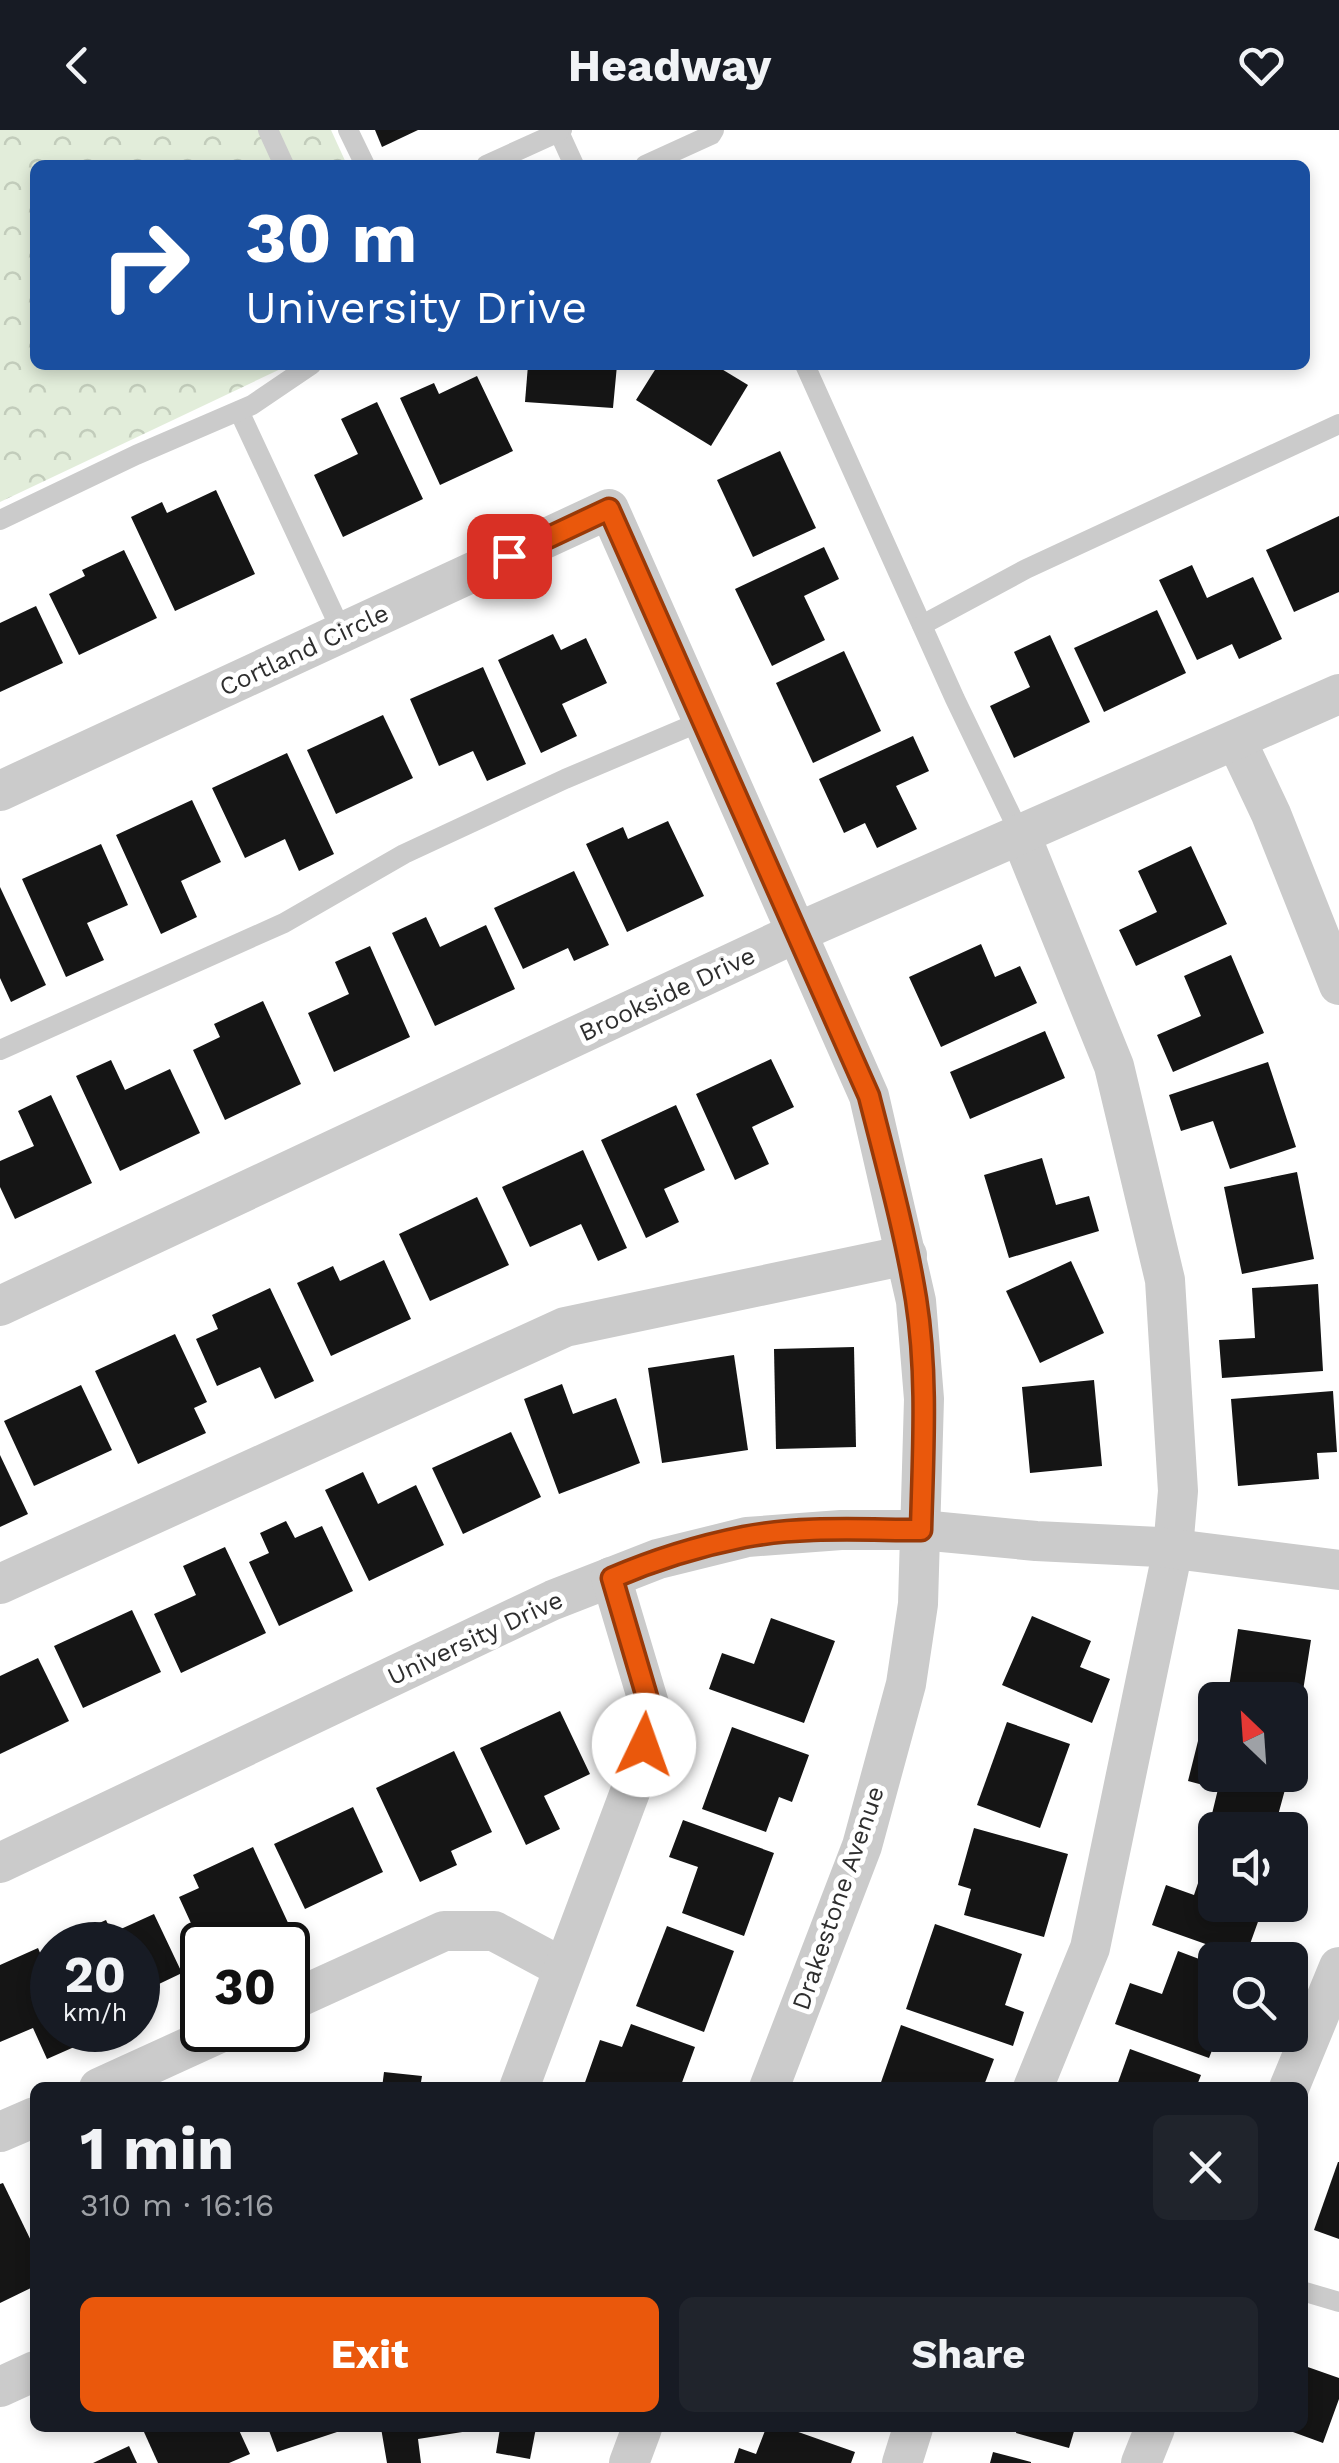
<!DOCTYPE html>
<html lang="en">
<head>
<meta charset="utf-8">
<style>
  body { margin:0; font-family:"Work Sans",sans-serif; background:#20242c; color:#f1f3f6; height:100vh; display:flex; flex-direction:column; font-size:38px; white-space:nowrap }
  * { box-sizing:border-box; margin:0 }
  p { font-size:32px; color:#9ea1a6 }
  .icon { flex:none; width:55px; height:55px; fill:none; stroke:currentColor; stroke-width:2; stroke-linecap:round; stroke-linejoin:round }
  .map { position:relative; flex:1; overflow:hidden }
  .panel { position:absolute; left:30px; top:1952px; width:1278px; height:350px; display:flex; flex-direction:column; background:#171b24; border-radius:15px; box-shadow:0 5px 15px #0003 }
  .panel>* { flex:none }
  .guide { position:absolute; left:30px; top:30px; width:1280px; height:210px; border-radius:15px; box-shadow:0 5px 15px #0003; background:#1a4fa0; color:#fff; overflow:hidden }
  .needle { width:65px; rotate:335deg }
  .controls { position:absolute; left:1198px; top:1552px; display:grid; gap:20px }
  .controls a { display:grid; place-items:center; width:110px; height:110px; border-radius:15px; background:#171b24; box-shadow:0 5px 15px #0003; font-size:50px }
  .speed { position:absolute; left:30px; top:1792px; display:flex; gap:20px; font-size:50px; font-weight:700; text-align:center }
  .speed>* { display:grid; place-content:center; width:130px; height:130px; border-radius:50%; background:#171b24; box-shadow:0 5px 15px #0003; line-height:1 }
  .speed small { font-size:25px; font-weight:400 }
  .speed .limit { border:5px solid #111; border-radius:15px; background:#fff; color:#111 }
  .pin { position:absolute; display:grid; place-items:center; width:85px; height:85px; color:#fff; margin:-42px; border-radius:20px; box-shadow:0 5px 15px #0006 }
  .me { position:absolute; width:110px; margin:-55px; rotate:3deg; stroke-linejoin:round; filter:drop-shadow(0 0 8px #0008) }
  .turn { display:flex; align-items:center; gap:35px; height:210px; padding:0 50px; font-size:45px }
  .turn .icon { width:130px; height:130px; stroke-width:2.5 }
  .turn b { display:block; font-size:70px; line-height:85px }
  .round { display:grid; place-items:center; flex:none; width:105px; height:105px; border-radius:15px; background:#20242c }
  .summary { display:flex; align-items:center; justify-content:space-between; height:170px; padding:0 50px }
  h1 { font-size:60px; font-weight:700; line-height:75px }
  .button { display:flex; gap:20px; margin-top:auto; padding:20px 50px }
  .button a { flex:1; height:115px; border-radius:15px; background:#ea580c; color:#fff; font-size:40px; font-weight:700; line-height:115px; text-align:center }
  .button a+a { background:#20242c; color:#f1f3f6 }
  header { display:flex; justify-content:space-between; align-items:center; height:130px; padding:0 50px; background:#171b24; font-size:45px; font-weight:700 }
  .map>svg:first-child { display:block }
</style>
</head>
<body>
<header><svg class="icon" aria-label="back" viewBox="0 0 24 24"><path d="M15 5l-7 7 7 7"/></svg>Headway<svg class="icon" aria-label="heart" viewBox="0 0 24 24"><path d="M12 20l-8-8c-3-5 5-10 8-4 3-6 11-1 8 4z"/></svg></header>
<div class="map">
<svg width="1339" height="2333" viewBox="0 0 1339 2333">
  <defs>
    <pattern id="forest-crowns" width="20" height="18" patternUnits="userSpaceOnUse" patternTransform="scale(2.5)"><rect width="20" height="18" fill="#e2edda"/><path d="M2 6a3 3 0 1 1 6 0M12 15a3 3 0 1 1 6 0" fill="none" stroke="#c2ccbb"/></pattern>
  </defs>
  <rect width="100%" height="100%" fill="#fff"/>
  <path fill="url(#forest-crowns)" d="M0 0H331L347 35H35V235H289L0 372Z"/>
  <g fill="#151515">
    <path d="M375 0H418L382 17Z"/>
    <path d="M528 235H617L613 278 525 272Z"/>
    <path d="M658 235H715L748 255 711 316 636 270Z"/>
    <path d="M477 246 513 321 440 355 400 268 434 253 439 264Z"/>
    <path d="M377 272 423 369 343 407 314 345 358 324 341 289Z"/>
    <path d="M780 321 816 398 753 427 717 350Z"/>
    <path d="M216 360 255 444 175 481 131 387 162 372 167 383Z"/>
    <path d="M1339 386V462L1294 482 1266 420Z"/>
    <path d="M824 417 839 449 804 466 825 510 772 536 735 459Z"/>
    <path d="M124 420 157 488 79 525 49 464 85 446 82 440Z"/>
    <path d="M1192 435 1207 468 1253 447 1282 509 1239 529 1232 514 1197 530 1159 450Z"/>
    <path d="M36 476 63 533 0 562V493Z"/>
    <path d="M1157 480 1186 543 1104 582 1074 518Z"/>
    <path d="M553 504 561 520 586 508 607 553 562 574 577 606 541 623 498 530Z"/>
    <path d="M1050 505 1090 592 1014 628 990 576 1030 557 1014 522Z"/>
    <path d="M844 521 881 601 813 633 776 553Z"/>
    <path d="M483 537 526 634 487 651 473 621 439 636 410 569Z"/>
    <path d="M383 585 413 648 336 684 307 620Z"/>
    <path d="M913 606 929 641 896 656 917 699 877 718 865 693 844 703 819 649Z"/>
    <path d="M287 623 334 724 299 741 285 709 245 728 212 658Z"/>
    <path d="M192 670 221 732 181 751 197 787 161 804 116 705Z"/>
    <path d="M668 691 704 766 627 802 586 714 623 697 628 709Z"/>
    <path d="M101 714 128 775 87 793 104 830 66 847 22 749Z"/>
    <path d="M1191 716 1227 794 1136 836 1119 800 1157 782 1138 741Z"/>
    <path d="M574 741 609 815 574 831 568 818 523 839 494 778Z"/>
    <path d="M0 757 46 855 11 872 0 848Z"/>
    <path d="M426 787 440 817 486 795 515 859 435 896 392 803Z"/>
    <path d="M981 814 995 847 1020 836 1037 873 941 917 909 847Z"/>
    <path d="M370 816 410 907 334 942 308 883 349 864 335 832Z"/>
    <path d="M1231 825 1264 903 1173 942 1157 905 1201 886 1184 846Z"/>
    <path d="M263 871 301 954 225 990 193 920 220 907 214 894Z"/>
    <path d="M1045 901 1065 948 970 989 950 942Z"/>
    <path d="M771 929 794 977 752 997 769 1034 735 1050 696 964Z"/>
    <path d="M111 930 125 960 170 939 200 1003 120 1041 76 946Z"/>
    <path d="M1268 932 1296 1017 1230 1039 1213 991 1181 1001 1169 965Z"/>
    <path d="M51 965 92 1053 15 1089 0 1057V1031L34 1016 18 981Z"/>
    <path d="M676 975 705 1040 664 1059 679 1092 646 1108 601 1010Z"/>
    <path d="M583 1020 627 1118 598 1131 581 1094 530 1117 502 1057Z"/>
    <path d="M1042 1028 1056 1075 1089 1066 1099 1101 1009 1128 984 1045Z"/>
    <path d="M1297 1042 1314 1129 1242 1144 1224 1057Z"/>
    <path d="M477 1067 509 1135 430 1171 399 1104Z"/>
    <path d="M384 1130 411 1189 331 1226 297 1153 333 1136 340 1151Z"/>
    <path d="M1071 1131 1104 1203 1040 1233 1006 1161Z"/>
    <path d="M1318 1154 1323 1241 1222 1248 1219 1210 1255 1208 1252 1158Z"/>
    <path d="M270 1158 314 1251 275 1269 260 1237 217 1256 196 1209 218 1199 212 1185Z"/>
    <path d="M175 1204 207 1272 194 1278 206 1303 138 1334 95 1241Z"/>
    <path d="M854 1217 856 1317 776 1319 774 1219Z"/>
    <path d="M734 1225 748 1320 662 1333 648 1238Z"/>
    <path d="M1094 1250 1102 1336 1030 1343 1022 1257Z"/>
    <path d="M562 1254 573 1284 616 1268 640 1333 559 1364 524 1269Z"/>
    <path d="M81 1255 112 1320 34 1356 4 1291Z"/>
    <path d="M1333 1261 1337 1322 1317 1323 1319 1349 1238 1356 1231 1269Z"/>
    <path d="M511 1302 541 1367 463 1404 432 1338Z"/>
    <path d="M0 1325 28 1384 0 1397Z"/>
    <path d="M363 1342 378 1374 416 1355 444 1415 369 1451 325 1360Z"/>
    <path d="M286 1391 295 1408 322 1396 353 1461 279 1496 249 1432 269 1423 260 1403Z"/>
    <path d="M225 1417 266 1503 181 1543 154 1484 196 1465 183 1436Z"/>
    <path d="M132 1480 161 1542 83 1578 54 1516Z"/>
    <path d="M1032 1486 1091 1511 1080 1537 1110 1549 1092 1593 1002 1555Z"/>
    <path d="M771 1488 835 1511 804 1593 709 1559 722 1523 754 1534Z"/>
    <path d="M1238 1499 1311 1510 1297 1599 1290 1598V1570H1227Z"/>
    <path d="M38 1528 69 1591 0 1624V1546Z"/>
    <path d="M560 1581 590 1644 544 1666 560 1699 526 1715 480 1618Z"/>
    <path d="M1007 1592 1070 1614 1040 1698 977 1675Z"/>
    <path d="M732 1597 809 1625 792 1672 779 1667 766 1702 702 1679Z"/>
    <path d="M1199 1607 1215 1611V1645H1289L1274 1700H1257L1211 1688 1218 1659 1188 1651Z"/>
    <path d="M454 1621 492 1702 451 1721 457 1735 420 1752 376 1658Z"/>
    <path d="M353 1677 383 1742 305 1779 274 1714Z"/>
    <path d="M683 1690 774 1723 744 1806 682 1783 698 1737 669 1727Z"/>
    <path d="M974 1698 1068 1724 1044 1807 964 1785 971 1759 958 1755Z"/>
    <path d="M253 1717 296 1810 286 1815H253L244 1796 201 1815 179 1767 199 1758 193 1745Z"/>
    <path d="M1210 1718 1215 1720V1775H1264L1245 1828 1152 1795 1166 1755 1194 1765Z"/>
    <path d="M154 1784 182 1843 138 1864V1815H72L68 1807 106 1790 112 1803Z"/>
    <path d="M935 1794 1022 1824 1005 1875 1024 1882 1013 1916 906 1879Z"/>
    <path d="M667 1796 734 1821 704 1902 636 1876Z"/>
    <path d="M38 1818 52 1851V1900H75L81 1914 47 1929 33 1898 0 1912V1835Z"/>
    <path d="M1178 1821 1215 1835V1905H1218L1209 1928 1115 1894 1130 1853 1162 1864Z"/>
    <path d="M631 1894 695 1917 680 1958H583L600 1910 622 1917Z"/>
    <path d="M901 1895 994 1929 983 1958H879Z"/>
    <path d="M1130 1919 1201 1945 1196 1958H1116Z"/>
    <path d="M384 1942 422 1946 420 1958H382Z"/>
    <path d="M1338 2032H1339V2109L1314 2100Z"/>
    <path d="M3 2053 35 2119V2156L0 2173V2054Z"/>
    <path d="M1302 2235 1339 2248V2269L1323 2313 1282 2298H1302Z"/>
    <path d="M153 2298H238L250 2324 229 2333H158L144 2302Z"/>
    <path d="M268 2298H349L277 2322Z"/>
    <path d="M381 2298H474L475 2300 418 2309 421 2333H387Z"/>
    <path d="M500 2298H536L530 2329 496 2323Z"/>
    <path d="M766 2298H787L855 2322 851 2333H734L739 2318 756 2324Z"/>
    <path d="M1017 2298H1075L1069 2318 1016 2303Z"/>
    <path d="M129 2316 137 2333H93Z"/>
    <path d="M993 2322 1031 2332V2333H990Z"/>
  </g>
  <g fill="none" stroke-linecap="round" stroke-linejoin="round">
    <g stroke="#cbcbcb" stroke-width="20">
      <path d="M268 0 284 35"/>
      <path d="M348 0 365 35"/>
      <path d="M562 0 559 2 574 35"/>
      <path d="M486 35 559 2"/>
      <path d="M645 35 711 5 714 0"/>
      <path d="M805 235 955 569 1021 706"/>
      <path d="M239 281 342 502"/>
      <path d="M0 390 136 325 252 275 311 235"/>
      <path d="M922 495 1026 439 1339 294"/>
      <path d="M0 920 284 793 404 724 565 649 702 591"/>
      <path d="M1302 2161 1339 2172"/>
    </g>
    <g stroke="#cbcbcb" stroke-width="40">
      <path d="M1237 612 1271 684 1339 855"/>
      <path d="M0 661 609 379 869 966 916 1171 924 1269 918 1474 906 1554 862 1716 769 1958"/>
      <path d="M1021 706 1114 936 1165 1150 1178 1361 1173 1419 1090 1818 1033 1958"/>
      <path d="M0 1176 796 803 1339 564"/>
      <path d="M0 1454 565 1197 907 1125"/>
      <path d="M0 1733 553 1470 658 1429 747 1407 841 1400H921L1036 1411 1159 1417 1339 1440"/>
      <path d="M288 1872 444 1801H494L563 1838"/>
      <path d="M99 1958 226 1900"/>
      <path d="M519 1958 636 1646 652 1584 611 1447"/>
      <path d="M1289 1958 1339 1837"/>
      <path d="M0 2002 35 1987"/>
      <path d="M0 2257 35 2241"/>
      <path d="M629 2333 642 2298"/>
      <path d="M902 2333 913 2298"/>
      <path d="M1141 2333 1155 2298"/>
    </g>
  </g>
  <g fill="none" stroke-linecap="round" stroke-linejoin="round">
    <g stroke="#983908" stroke-width="25">
      <path id="route" d="M509 426 609 379 869 966C886 1033 905 1101 916 1169 928 1245 923 1323 921 1400 863 1400 801 1396 744 1407 699 1416 654 1430 612 1448L652 1584 644 1615"/>
    </g>
    <use href="#route" stroke="#ea580c" stroke-width="18"/>
  </g>
  <g text-anchor="middle" dominant-baseline="central" stroke-width="10" stroke-linejoin="round" paint-order="stroke">
    <g font-size="25" fill="#2e2e2e" stroke="#fff">
      <text transform="translate(304 520) rotate(-25)">Cortland Circle</text>
      <text transform="translate(667 864) rotate(-25)">Brookside Drive</text>
      <text transform="translate(475 1508) rotate(-25)">University Drive</text>
      <text transform="translate(838 1768) rotate(-71)">Drakestone Avenue</text>
    </g>
  </g>
</svg>
<div class="controls">
<a><svg class="needle" viewBox="-14 -14 28 28"><path d="M0-13l5 13h-10z" fill="#e53935"/><path d="M0 13l5-13h-10z" fill="#9ea1a6"/></svg></a>
<a><svg class="icon" aria-label="sound" viewBox="0 0 24 24"><path d="M4 9h4l5-4v14l-5-4H4zM17 9q2 3 0 6"/></svg></a>
<a><svg class="icon" aria-label="search" viewBox="0 0 24 24"><circle cx="10" cy="10" r="6"/><path d="M15 15l6 6"/></svg></a>
</div>
<div class="speed"><div>20<small>km/h</small></div><div class="limit">30</div></div>
<div class="pin" style="left:509px;top:426px;background:#d93025"><svg class="icon" aria-label="arrive" viewBox="0 0 24 24"><path d="M6 21V4h12l-3 4 3 4H6"/></svg></div>
<svg class="me" style="left:644px;top:1615px" viewBox="-20 -20 40 40"><circle r="19" fill="#fff"/><path d="M0-13L10 11 0 6-10 11z" fill="#ea580c"/></svg>
<div class="guide">
<div class="turn"><svg class="icon" aria-label="right" viewBox="0 0 24 24"><path d="M7 20v-9h11M14 6l5 5-5 5"/></svg><div><b>30 m</b>University Drive</div></div>
</div>
<section class="panel">
<div class="summary"><div><h1>1 min</h1><p>310 m · 16:16</p></div><a class="round"><svg class="icon" aria-label="close" viewBox="0 0 24 24"><path d="M6 6l12 12M18 6L6 18"/></svg></a></div>
<div class="button"><a>Exit</a><a>Share</a></div>
</section>
</div>
</body>
</html>
